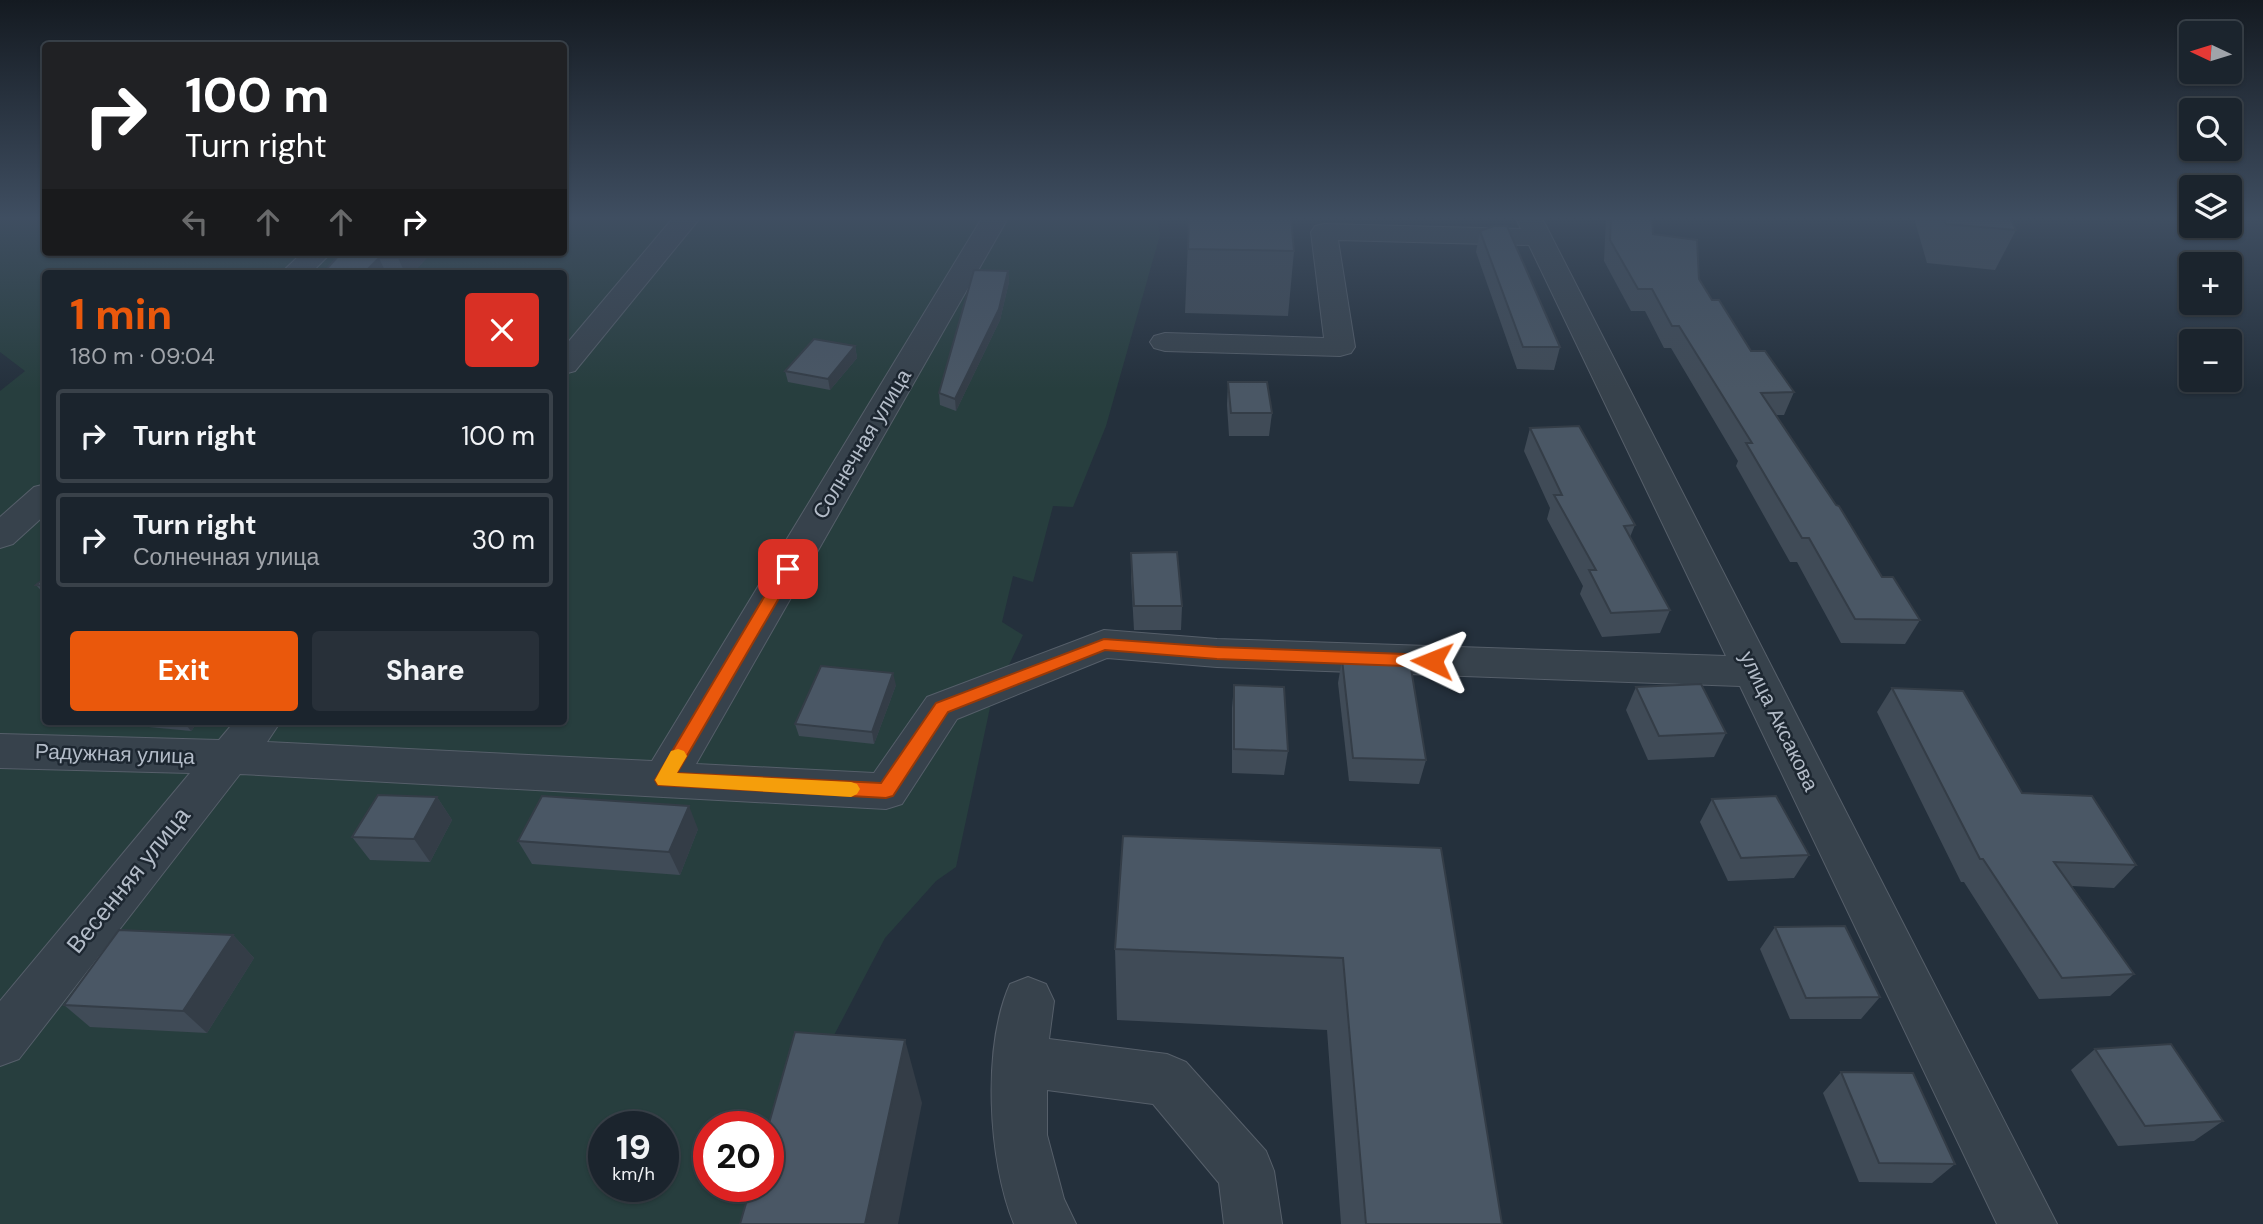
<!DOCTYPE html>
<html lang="en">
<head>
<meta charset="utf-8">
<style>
  body { margin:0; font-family:"DM Sans",sans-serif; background:#283039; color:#f1f3f6; height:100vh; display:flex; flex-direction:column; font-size:26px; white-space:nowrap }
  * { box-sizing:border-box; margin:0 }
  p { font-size:23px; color:#a0a4aa }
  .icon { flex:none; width:38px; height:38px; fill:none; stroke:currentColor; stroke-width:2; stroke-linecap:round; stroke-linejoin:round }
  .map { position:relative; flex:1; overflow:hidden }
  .panel { position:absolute; left:42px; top:270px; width:525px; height:455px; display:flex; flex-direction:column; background:#1b242d; border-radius:7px; box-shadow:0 2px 5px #0004,0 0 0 2px #394149 }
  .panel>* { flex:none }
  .top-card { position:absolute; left:42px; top:42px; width:525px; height:214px; border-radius:7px; box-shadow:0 2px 5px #0004,0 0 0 2px #394149; background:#202124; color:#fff; overflow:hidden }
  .needle { width:46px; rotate:274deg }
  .tools { position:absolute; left:2179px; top:21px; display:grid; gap:14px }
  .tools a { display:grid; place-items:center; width:63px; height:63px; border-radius:7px; background:#1b242d; box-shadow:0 2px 5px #0004,0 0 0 2px #394149; font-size:35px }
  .speed { position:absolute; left:588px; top:1111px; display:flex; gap:14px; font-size:35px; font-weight:700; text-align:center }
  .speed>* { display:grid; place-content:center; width:91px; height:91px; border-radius:50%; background:#1b242d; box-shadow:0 2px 5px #0004,0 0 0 2px #394149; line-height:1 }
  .speed small { font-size:18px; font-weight:400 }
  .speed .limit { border:10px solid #d22; background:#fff; color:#111 }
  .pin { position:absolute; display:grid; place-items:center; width:60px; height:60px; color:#fff; margin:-30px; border-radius:14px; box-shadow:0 4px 10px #0006 }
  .me { position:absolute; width:77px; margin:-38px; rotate:272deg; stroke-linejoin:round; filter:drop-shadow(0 0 5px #0008) }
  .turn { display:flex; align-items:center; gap:24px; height:147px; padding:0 28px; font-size:32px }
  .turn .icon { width:91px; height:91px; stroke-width:2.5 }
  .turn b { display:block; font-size:49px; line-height:60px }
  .lanes { display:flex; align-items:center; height:66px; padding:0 28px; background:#0003; justify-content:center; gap:35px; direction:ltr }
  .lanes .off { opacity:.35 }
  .round { display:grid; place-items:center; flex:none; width:74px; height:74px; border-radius:7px; background:#283039 }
  .summary { display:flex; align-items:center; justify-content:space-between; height:119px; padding:0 28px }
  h1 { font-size:42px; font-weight:700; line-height:52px; color:#ea580c }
  .primary-button { display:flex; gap:14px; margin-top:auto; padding:14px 28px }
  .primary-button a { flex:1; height:80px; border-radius:7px; background:#ea580c; color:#fff; font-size:28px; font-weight:700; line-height:80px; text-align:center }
  .primary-button a+a { background:#283039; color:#f1f3f6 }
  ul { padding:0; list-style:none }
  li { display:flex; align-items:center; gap:21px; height:94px; margin:0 14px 10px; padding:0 14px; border:4px solid #394149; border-radius:7px }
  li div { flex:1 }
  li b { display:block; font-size:26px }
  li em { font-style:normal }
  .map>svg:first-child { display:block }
</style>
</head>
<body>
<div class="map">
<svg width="2263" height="1224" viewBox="0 0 2263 1224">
  <rect width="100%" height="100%" fill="#24303c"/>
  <path fill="#273e3e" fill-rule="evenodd" d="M0 218H45L46 252H564V218H1157L1160 235 1106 426 1073 507 1053 506 1033 582 1013 576 1002 622 1023 635 991 703 956 867 936 881 885 938 811 1079 770 1224H0V391L25 371 0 352ZM46 273H564V721H46ZM604 1127H663V1186H604ZM709 1127H768V1186H709Z"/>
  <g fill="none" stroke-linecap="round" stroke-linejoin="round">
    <g stroke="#565f6a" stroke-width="2">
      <g id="minor">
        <path d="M673 218H700L575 371 564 374V347Z"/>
        <path d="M982 218H1008L696 764 874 773 927 697 1104 630 1217 639 1726 656 1529 245 1338 240 1355 347 1351 353 1340 356 1165 351 1154 348 1150 342 1154 336 1165 333 1324 338 1311 232 1315 226 1324 224 1521 229 1516 218H1542L2057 1224H1997L1740 686 1217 667 1107 658 957 719 902 804 886 809 240 774 19 1059 0 1066V1001L190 773 0 768V734L219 740 235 721H281L267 742 652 761Z"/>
        <path d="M303 252H332L311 273H281Z"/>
        <path d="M46 484V514L13 544 0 548V517L34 487Z"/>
        <path d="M1028 977 1046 984 1054 1001 1049 1039 1167 1054 1186 1062 1266 1151 1274 1171 1282 1224H1224L1219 1183 1153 1104 1047 1090V1135L1064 1199 1076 1224H1014C988 1161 982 1047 1010 984Z"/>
      </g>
    </g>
    <use href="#minor" fill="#37424c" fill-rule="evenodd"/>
  </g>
  <g fill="#404b57">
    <path d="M1189 218 1294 251 1288 316 1185 313Z"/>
    <path d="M1606 218H1652L1653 234 1699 279 1712 300 1751 351 1794 392 1784 415H1776L1882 577 1920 620 1905 644 1841 643 1797 562H1790L1736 466 1738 461 1671 348H1664L1645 311H1631L1604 261Z"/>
    <path d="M1914 218H2010L2016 230 1995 270 1927 263Z"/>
    <path d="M1480 231 1560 347 1554 370 1517 369 1476 252Z"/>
    <path d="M342 252H432L413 273H323Z"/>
    <path d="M1008 271 1009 282 1000 320 956 411 940 405 939 393Z"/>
    <path d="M855 346 857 358 830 390 788 382 785 371Z"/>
    <path d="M1228 382 1272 413 1269 436H1229L1227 405Z"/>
    <path d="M1530 428 1635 525 1630 537 1670 610 1660 633 1602 637 1580 594 1583 586 1547 519 1550 508 1524 451Z"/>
    <path d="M1131 553 1182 606 1181 630H1134L1131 577Z"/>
    <path d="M46 577V596L36 585Z"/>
    <path d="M1342 659 1426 760 1419 784 1349 781 1338 683Z"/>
    <path d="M896 685 874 744 799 736 795 724Z"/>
    <path d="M1234 685 1288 751 1284 775 1232 773V708Z"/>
    <path d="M1636 687 1726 733 1714 757 1648 760 1626 710Z"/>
    <path d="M1892 688 2022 793 2136 865 2114 888 2072 886 2134 974 2110 996 2039 999 1964 882H1961L1877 712Z"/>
    <path d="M134 721H199L191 731 138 726Z"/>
    <path d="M437 797 452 820 430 862 370 860 352 837Z"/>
    <path d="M1712 799 1809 855 1794 878 1728 881 1700 822Z"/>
    <path d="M698 829 680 875 532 864 518 841Z"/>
    <path d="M1441 848 1502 1224H1341L1327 1030 1117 1020 1115 949Z"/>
    <path d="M1775 927 1880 997 1861 1019H1790L1760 949Z"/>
    <path d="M233 935 254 958 207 1033 90 1027 64 1005Z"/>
    <path d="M2095 1049 2223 1121 2194 1141 2118 1146 2071 1070Z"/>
    <path d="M1841 1072 1955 1164 1932 1183 1859 1182 1823 1093Z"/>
  </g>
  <g fill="#343d47">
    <path d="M403 252H432L413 273H405L398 258Z"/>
    <path d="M379 258 386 273H364Z"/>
    <path d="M1008 271 1009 282 1000 320 956 411 955 399Z"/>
    <path d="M855 346 857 358 830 390 828 379Z"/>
    <path d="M893 673 896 685 874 744 872 732Z"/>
    <path d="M183 721H199L191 731Z"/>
    <path d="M437 797 452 820 430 862 414 839Z"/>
    <path d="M689 806 698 829 680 875 669 852Z"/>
    <path d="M233 935 254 958 207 1033 183 1011Z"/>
    <path d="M905 1040 922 1103 898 1224H865Z"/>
  </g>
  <g fill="#4a5765" stroke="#343d47" stroke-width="2">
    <path d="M1189 218H1291L1294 251 1188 249Z"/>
    <path d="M1611 218H1652L1653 234 1697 240 1699 279 1712 300H1719L1751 351H1765L1794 392 1761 393 1836 505 1839 506 1882 577H1893L1920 620 1855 619 1809 538H1802L1746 443H1752L1679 326H1672L1652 289H1638L1610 240Z"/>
    <path d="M1944 218H2010L2016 230 1946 224Z"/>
    <path d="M1494 226H1507L1560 347H1523L1480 231Z"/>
    <path d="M342 252H403L398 258H379L364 273H323Z"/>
    <path d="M974 270 1008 271 999 309 955 399 939 393Z"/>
    <path d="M814 339 855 346 828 379 785 371Z"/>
    <path d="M1228 382H1267L1272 413H1231Z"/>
    <path d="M1579 426 1635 525 1624 526 1670 610 1611 613 1589 570H1596L1554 495H1562L1530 428Z"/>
    <path d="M1177 552 1182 606H1134L1131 553Z"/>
    <path d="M46 577V586L36 585Z"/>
    <path d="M1342 659 1410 662 1426 760 1353 758Z"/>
    <path d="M821 666 893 673 872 732 795 724Z"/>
    <path d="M1701 684 1726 733 1659 736 1636 687Z"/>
    <path d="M1234 685 1284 687 1288 751 1234 749Z"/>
    <path d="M1892 688 1963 691 2022 793 2092 796 2136 865 2054 862 2134 974 2062 978 1983 859H1980Z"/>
    <path d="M378 795 437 797 414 839 352 837Z"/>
    <path d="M542 796 689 806 669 852 518 841Z"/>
    <path d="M1776 796 1809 855 1741 858 1712 799Z"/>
    <path d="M1123 836 1441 848 1502 1224H1366L1343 958 1115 949Z"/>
    <path d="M1845 926 1880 997 1806 998 1775 927Z"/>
    <path d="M119 930 233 935 183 1011 64 1005Z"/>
    <path d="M795 1032 905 1040 865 1224H740L751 1186H768V1127Z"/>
    <path d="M2171 1044 2223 1121 2145 1126 2095 1049Z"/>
    <path d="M1841 1072 1913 1073 1955 1164 1879 1163Z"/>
  </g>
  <linearGradient id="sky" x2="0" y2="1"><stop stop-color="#141a21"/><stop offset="0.56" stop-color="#3f4e61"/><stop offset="1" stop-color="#3f4e61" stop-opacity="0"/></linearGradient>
  <rect width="2263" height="389" fill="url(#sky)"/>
  <path fill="#ea580c" stroke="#983908" stroke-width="2" d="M788 564 796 569 677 773 881 783 936 703 1104 639 1217 647 1432 655 1440 661 1432 667 1217 659 1105 650 948 712 893 796 886 798 658 785 655 780 658 775 783 565Z"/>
  <path fill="#f59e0b" d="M678 749 684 751 687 756 677 773 851 782 857 784 860 789 857 794 851 797 658 785 655 780 671 751Z"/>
  <g text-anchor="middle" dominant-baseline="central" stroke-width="5" stroke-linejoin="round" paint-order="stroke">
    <g font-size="21" fill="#b3bcc8" stroke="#1d2731">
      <text transform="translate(862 444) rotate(-59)">Солнечная улица</text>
      <text transform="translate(1779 721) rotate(64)">улица Аксакова</text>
      <text transform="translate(115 754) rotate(2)">Радужная улица</text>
    </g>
    <g font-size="24" fill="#b3bcc8" stroke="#1d2731">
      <text transform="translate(128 880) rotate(-51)">Весенняя улица</text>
    </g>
  </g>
</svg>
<div class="tools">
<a><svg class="needle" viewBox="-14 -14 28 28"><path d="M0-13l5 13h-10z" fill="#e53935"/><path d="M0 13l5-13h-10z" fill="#a0a4aa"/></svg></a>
<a><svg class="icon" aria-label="search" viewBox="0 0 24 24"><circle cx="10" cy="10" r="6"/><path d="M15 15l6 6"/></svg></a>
<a><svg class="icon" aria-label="layers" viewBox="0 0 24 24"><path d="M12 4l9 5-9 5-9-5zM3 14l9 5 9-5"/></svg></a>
<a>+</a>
<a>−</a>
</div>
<div class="speed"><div>19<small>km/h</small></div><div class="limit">20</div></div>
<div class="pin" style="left:788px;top:569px;background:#d93025"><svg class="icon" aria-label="arrive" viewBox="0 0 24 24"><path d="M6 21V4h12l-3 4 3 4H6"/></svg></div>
<svg class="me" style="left:1432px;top:661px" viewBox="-20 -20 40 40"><path d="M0-17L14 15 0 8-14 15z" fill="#ea580c" stroke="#fff" stroke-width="4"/></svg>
<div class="top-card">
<div class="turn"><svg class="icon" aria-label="right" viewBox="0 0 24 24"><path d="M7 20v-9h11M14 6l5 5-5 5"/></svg><div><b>100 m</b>Turn right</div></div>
<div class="lanes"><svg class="icon off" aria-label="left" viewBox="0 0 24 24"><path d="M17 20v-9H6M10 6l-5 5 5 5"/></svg><svg class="icon off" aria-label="ahead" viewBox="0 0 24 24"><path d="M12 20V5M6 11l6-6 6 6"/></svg><svg class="icon off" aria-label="ahead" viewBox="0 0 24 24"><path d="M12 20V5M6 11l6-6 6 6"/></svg><svg class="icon" aria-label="right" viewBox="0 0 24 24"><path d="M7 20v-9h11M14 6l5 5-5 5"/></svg></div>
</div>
<section class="panel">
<div class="summary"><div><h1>1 min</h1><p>180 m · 09:04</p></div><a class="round" style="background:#d93025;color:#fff"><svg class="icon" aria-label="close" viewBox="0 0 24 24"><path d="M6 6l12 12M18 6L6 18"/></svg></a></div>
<ul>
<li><svg class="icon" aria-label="right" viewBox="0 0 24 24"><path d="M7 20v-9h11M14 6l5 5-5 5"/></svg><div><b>Turn right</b></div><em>100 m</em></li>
<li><svg class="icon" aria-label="right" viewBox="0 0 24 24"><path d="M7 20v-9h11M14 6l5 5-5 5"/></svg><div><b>Turn right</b><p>Солнечная улица</p></div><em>30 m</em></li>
</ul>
<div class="primary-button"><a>Exit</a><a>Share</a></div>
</section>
</div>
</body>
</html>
